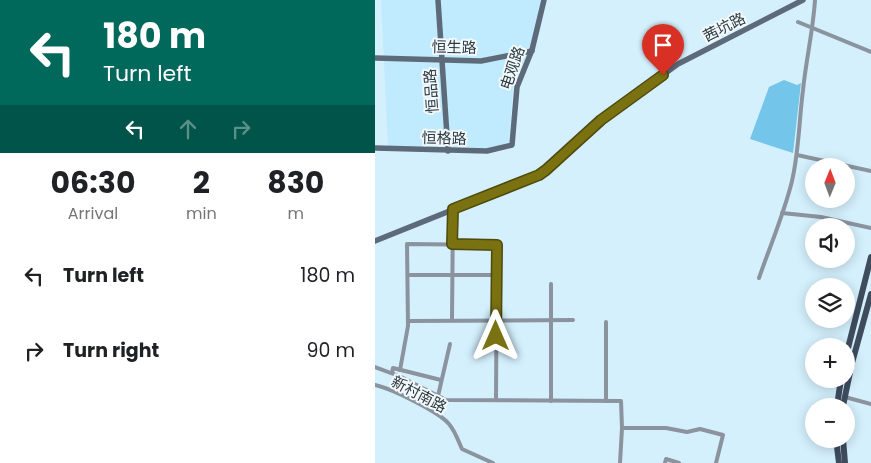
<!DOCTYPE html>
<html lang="en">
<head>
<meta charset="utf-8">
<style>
  body { margin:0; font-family:Poppins,"Noto Sans SC",sans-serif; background:#f2f2f2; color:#202124; height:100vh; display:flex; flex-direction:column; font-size:19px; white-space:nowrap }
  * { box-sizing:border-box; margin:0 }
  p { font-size:16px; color:#757577 }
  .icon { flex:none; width:28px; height:28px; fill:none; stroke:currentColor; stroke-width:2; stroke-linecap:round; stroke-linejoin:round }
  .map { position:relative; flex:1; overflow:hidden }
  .sheet { display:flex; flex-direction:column; background:#fff; width:375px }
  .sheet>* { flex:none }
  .banner { background:#00695c; color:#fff; overflow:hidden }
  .needle { width:32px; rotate:1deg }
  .controls { position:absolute; left:430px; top:158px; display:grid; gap:10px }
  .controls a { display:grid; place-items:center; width:50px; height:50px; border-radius:50%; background:#fff; box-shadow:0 2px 12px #0003; font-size:25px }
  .pin { position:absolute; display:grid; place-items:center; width:42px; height:42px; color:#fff; margin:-51px -21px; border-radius:50% 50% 50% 0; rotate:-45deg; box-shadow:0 0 5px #0007 }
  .pin .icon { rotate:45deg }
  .me { position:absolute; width:55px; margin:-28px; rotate:0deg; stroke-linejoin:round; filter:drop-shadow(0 0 4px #0008) }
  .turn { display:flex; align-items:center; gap:18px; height:105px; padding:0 20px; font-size:22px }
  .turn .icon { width:65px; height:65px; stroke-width:2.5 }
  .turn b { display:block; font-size:35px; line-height:42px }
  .lanes { display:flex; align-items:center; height:48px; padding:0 20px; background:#0003; justify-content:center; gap:25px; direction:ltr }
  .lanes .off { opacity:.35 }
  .eta { display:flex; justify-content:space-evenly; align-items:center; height:85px; text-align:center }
  .eta b { font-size:30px; font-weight:700; line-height:35px }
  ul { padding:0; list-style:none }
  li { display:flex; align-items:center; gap:15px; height:75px; padding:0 20px }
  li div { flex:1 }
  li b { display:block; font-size:19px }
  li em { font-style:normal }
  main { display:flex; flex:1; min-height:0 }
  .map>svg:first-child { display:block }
</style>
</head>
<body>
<main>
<section class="sheet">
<div class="banner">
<div class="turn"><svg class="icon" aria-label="left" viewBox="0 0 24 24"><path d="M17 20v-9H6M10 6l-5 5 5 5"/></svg><div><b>180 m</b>Turn left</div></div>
<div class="lanes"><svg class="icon" aria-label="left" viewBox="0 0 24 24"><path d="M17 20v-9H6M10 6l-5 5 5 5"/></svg><svg class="icon off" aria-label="ahead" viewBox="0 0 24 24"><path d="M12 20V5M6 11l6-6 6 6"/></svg><svg class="icon off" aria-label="right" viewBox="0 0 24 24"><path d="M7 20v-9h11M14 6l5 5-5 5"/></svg></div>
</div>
<div class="eta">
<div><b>06:30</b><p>Arrival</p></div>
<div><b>2</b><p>min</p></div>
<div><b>830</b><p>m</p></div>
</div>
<ul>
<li><svg class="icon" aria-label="left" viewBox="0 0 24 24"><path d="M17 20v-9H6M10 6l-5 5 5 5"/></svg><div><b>Turn left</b></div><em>180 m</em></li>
<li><svg class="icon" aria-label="right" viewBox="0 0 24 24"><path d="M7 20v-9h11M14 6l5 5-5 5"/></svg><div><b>Turn right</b></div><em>90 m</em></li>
</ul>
</section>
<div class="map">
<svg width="496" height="463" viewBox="0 0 496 463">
  <rect width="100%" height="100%" fill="#d4f0fd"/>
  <path fill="#c0eafe" d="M6 0H167L155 50 138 86 134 143 120 148 13 146Z"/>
  <path fill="#73c5e9" d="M409 80 422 85 426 83 418 153 375 139 394 87Z"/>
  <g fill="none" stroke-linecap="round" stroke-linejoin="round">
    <g stroke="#8a939e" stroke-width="4">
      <path d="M423 22 496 52"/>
      <path d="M422 155 496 171"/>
      <path d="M407 213 446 217 496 228"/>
      <path d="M33 275H121"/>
      <path d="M384 278C395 246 409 214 417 181 424 151 424 121 428 90 431 60 438 31 440 0"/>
      <path d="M77 320 78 209"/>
      <path d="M33 321 198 320"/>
      <path d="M0 367 24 376 71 400 246 401 247 428 245 463"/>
      <path d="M25 370 33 326 32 244 122 245 121 400"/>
      <path d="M17 373 18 368 66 380"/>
      <path d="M0 385C17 389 63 411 74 424 80 431 83 440 87 449L118 463"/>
      <path d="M63 396 75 344"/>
      <path d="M470 397 496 404"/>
      <path d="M176 401V284"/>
      <path d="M231 401V322"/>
      <path d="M247 428H291L312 432 325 429 348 435 341 463"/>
      <path d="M290 463 291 459 304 463"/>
    </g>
    <g stroke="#5d6a79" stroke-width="5.5">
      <path d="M63 0 73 151"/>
      <path d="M0 58 106 61 157 51"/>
      <path d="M0 148 112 151 137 145 142 87 157 50 169 0"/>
      <path d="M0 241 164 175 171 171 226 120 303 64 428 0"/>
    </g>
    <g stroke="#3e4c5e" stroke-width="6">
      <path d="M471 356 496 257"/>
      <path d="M462 406 466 379"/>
      <path d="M468 406 477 363 496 294"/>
      <path d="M461 439 464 463"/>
      <path d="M468 439 470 463"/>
    </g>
  </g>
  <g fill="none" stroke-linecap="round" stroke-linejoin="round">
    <g stroke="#4f490b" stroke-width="12">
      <path id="route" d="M121 336 122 245 77 244 78 209 164 175 171 170 226 120 288 75"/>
    </g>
    <use href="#route" stroke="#7a7111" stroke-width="9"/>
  </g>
  <g text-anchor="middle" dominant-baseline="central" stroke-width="4" stroke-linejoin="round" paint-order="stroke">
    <g font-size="15" fill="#2d3a40" stroke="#f2f9fc">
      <text transform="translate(349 27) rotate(-27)">茜坑路</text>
      <text transform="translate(79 47) rotate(1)">恒生路</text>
      <text transform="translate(137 68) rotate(-71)">电观路</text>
      <text transform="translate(56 91) rotate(-94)">恒品路</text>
      <text transform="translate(69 138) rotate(1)">恒格路</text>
      <text transform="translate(44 394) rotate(28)">新村南路</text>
    </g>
  </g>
</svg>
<div class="controls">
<a><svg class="needle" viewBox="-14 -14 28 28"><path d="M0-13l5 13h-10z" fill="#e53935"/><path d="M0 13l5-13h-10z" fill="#757577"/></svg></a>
<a><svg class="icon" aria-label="sound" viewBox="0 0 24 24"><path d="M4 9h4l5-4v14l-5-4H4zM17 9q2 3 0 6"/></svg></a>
<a><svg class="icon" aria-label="layers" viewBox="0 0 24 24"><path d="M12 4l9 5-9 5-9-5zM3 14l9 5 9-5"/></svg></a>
<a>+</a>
<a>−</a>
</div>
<div class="pin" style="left:288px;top:75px;background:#d93025"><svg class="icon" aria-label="arrive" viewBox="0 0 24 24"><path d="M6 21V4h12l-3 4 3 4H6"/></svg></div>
<svg class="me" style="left:121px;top:336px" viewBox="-20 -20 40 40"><path d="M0-17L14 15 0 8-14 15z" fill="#7a7111" stroke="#fff" stroke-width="4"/></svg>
</div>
</main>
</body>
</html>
